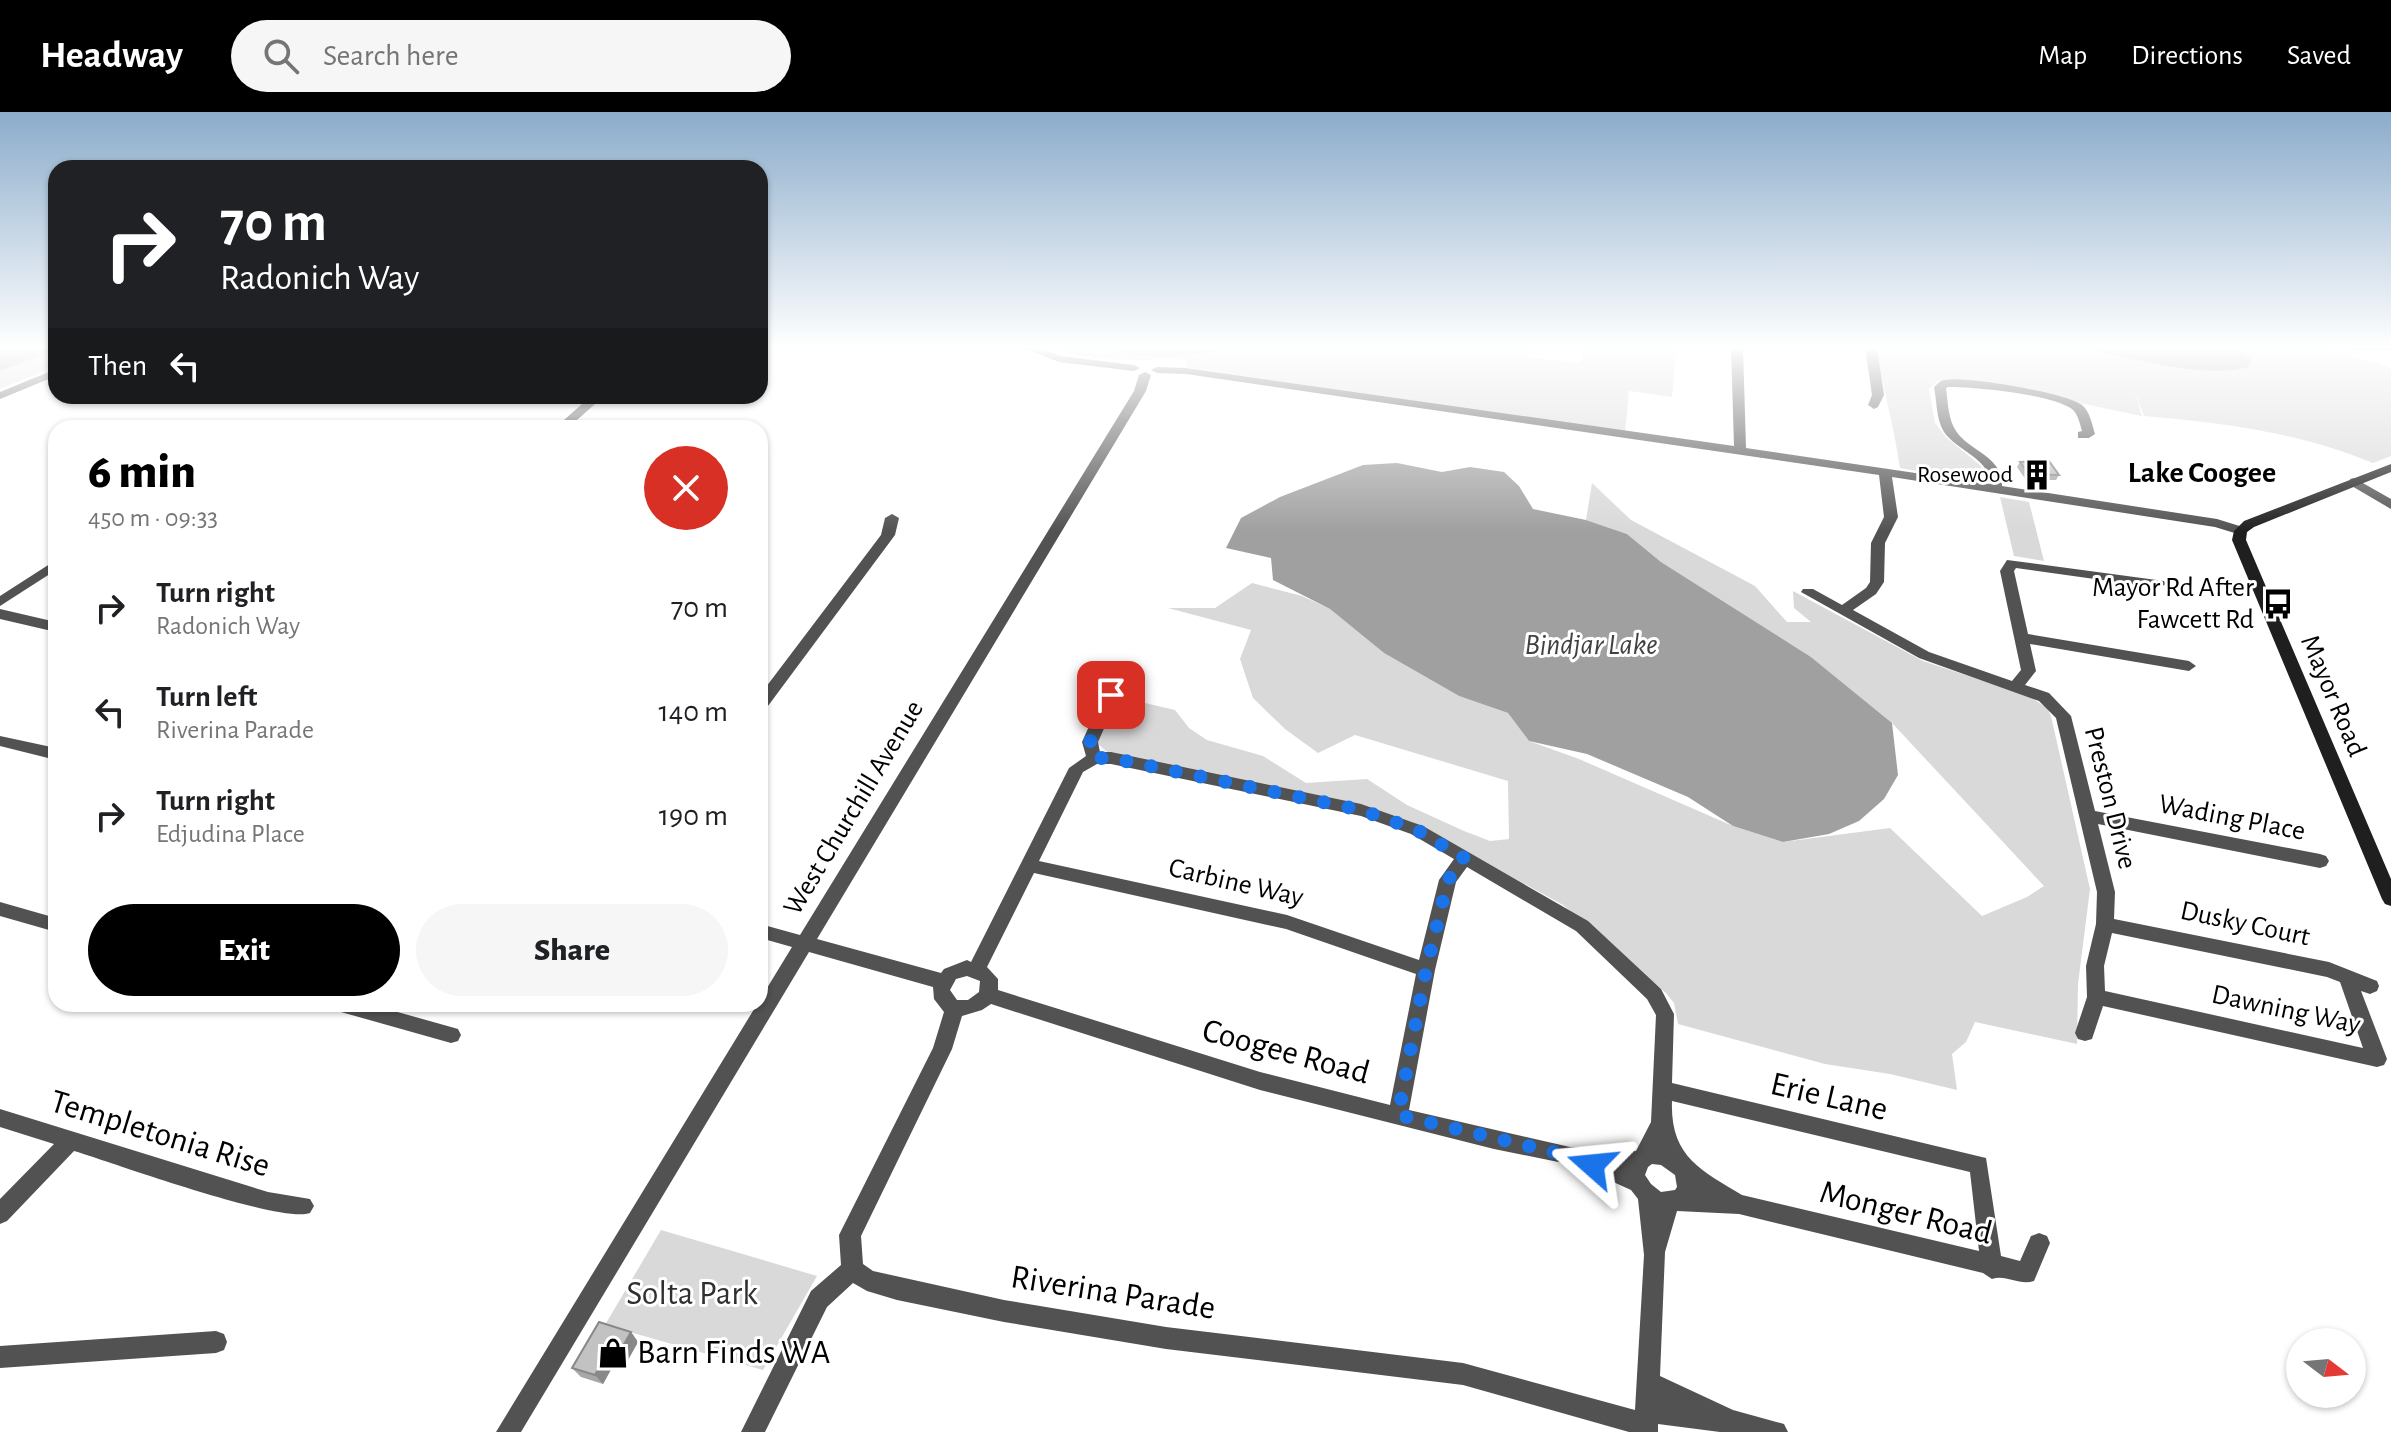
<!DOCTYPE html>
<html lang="en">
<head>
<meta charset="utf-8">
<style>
  body { margin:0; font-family:"Alegreya Sans",sans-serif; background:#f6f6f6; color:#202124; height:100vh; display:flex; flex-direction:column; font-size:30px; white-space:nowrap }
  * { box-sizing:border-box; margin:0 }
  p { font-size:26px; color:#757577 }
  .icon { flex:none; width:44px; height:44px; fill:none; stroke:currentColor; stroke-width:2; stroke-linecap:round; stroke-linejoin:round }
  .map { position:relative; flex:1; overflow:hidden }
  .sheet { position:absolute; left:48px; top:308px; width:720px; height:592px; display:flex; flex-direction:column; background:#fff; border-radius:24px; box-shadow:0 2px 6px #0004 }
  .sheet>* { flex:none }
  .banner { position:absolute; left:48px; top:48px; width:720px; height:244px; border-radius:24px; box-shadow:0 2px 6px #0004; background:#202124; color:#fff; overflow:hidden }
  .needle { width:52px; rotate:106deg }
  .controls { position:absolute; left:2286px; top:1216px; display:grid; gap:16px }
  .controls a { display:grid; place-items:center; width:80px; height:80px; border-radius:50%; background:#fff; box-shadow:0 2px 6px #0004; font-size:40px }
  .pin { position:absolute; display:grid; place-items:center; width:68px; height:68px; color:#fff; margin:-34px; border-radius:16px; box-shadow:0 4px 12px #0006 }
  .me { position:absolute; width:88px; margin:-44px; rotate:288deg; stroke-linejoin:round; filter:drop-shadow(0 0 6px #0008) }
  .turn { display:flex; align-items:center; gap:28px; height:168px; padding:0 40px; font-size:36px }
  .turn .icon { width:104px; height:104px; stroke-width:2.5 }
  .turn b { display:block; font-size:56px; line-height:68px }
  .then { display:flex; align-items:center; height:76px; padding:0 40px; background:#0003; gap:16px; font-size:30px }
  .round { display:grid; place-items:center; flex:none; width:84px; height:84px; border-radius:42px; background:#f6f6f6 }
  .summary { display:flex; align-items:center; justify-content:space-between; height:136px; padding:0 40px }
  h1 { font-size:48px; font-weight:800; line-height:60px; color:#000 }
  .primary-button { display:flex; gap:16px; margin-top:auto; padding:16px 40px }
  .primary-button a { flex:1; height:92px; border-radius:48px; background:#000; color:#fff; font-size:32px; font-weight:800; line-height:92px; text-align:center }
  .primary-button a+a { background:#f6f6f6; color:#202124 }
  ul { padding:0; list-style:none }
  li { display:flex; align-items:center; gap:24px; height:104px; padding:0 40px }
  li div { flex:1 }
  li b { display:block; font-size:30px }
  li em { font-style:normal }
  header { display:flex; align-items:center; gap:48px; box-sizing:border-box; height:112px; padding:0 40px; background:#000; color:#fff }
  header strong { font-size:38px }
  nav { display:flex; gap:44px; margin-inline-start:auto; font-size:28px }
  .search { width:560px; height:72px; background:#f6f6f6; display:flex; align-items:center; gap:20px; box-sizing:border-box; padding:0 28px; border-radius:44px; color:#757577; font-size:30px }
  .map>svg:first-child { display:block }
</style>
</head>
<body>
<header>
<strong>Headway</strong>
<div class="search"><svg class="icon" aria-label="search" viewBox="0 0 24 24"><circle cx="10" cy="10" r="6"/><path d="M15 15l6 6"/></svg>Search here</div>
<nav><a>Map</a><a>Directions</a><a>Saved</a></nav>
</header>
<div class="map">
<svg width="2391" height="1320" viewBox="0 0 2391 1320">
  <rect width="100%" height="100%" fill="#fff"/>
  <g fill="#d9d9d9">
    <path d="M0 235H56V254L0 277Z"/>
    <path d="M1050 235H1524L1529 236 1527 245 1580 251 1585 235H1676L1672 285 1629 279 1625 320 1186 255V248C1175 246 1165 248 1153 248 1120 248 1083 248 1050 235Z"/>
    <path d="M1876 235H2325L2391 256V344L2373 351C2297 320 2225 311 2144 304L2135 281 2142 304 2022 279 1948 267 1937 269 1929 277 1935 311 1946 325 1981 354 1984 364 1976 369 1900 356C1894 314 1883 277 1876 235Z"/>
    <path d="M1592 371 1631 408 1755 474 1787 510H1811L1794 496 1793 479 1923 549 2029 584 2047 596 2051 604 2090 777 2078 872 2077 932 1975 910 1966 930 1952 942 1957 978 1890 962 1825 952 1678 912 1674 891 1666 881 1563 793 1412 710 1352 691 1108 641 1097 631 1115 584 1175 598 1189 616 1207 628 1263 644 1306 671 1367 667 1407 693 1464 719 1490 729 1509 727 1508 669 1355 623 1318 641 1285 617 1253 586 1240 547 1251 518 1168 496H1215L1252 471 1302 484 1330 497 1384 541 1459 584 1508 601 1529 629 1579 647 1733 714 1783 730 1890 716 1982 804 2027 785 2044 774 1892 611 1811 545 1661 450 1627 422 1586 408Z"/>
    <path d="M2000 385 2029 390 2044 449 2014 444Z"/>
    <path d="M661 1118 817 1164 763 1258 605 1213Z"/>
  </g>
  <g fill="#a0a0a0">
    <path d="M0 235H56V237L0 259Z"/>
    <path d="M1102 235H1240C1194 244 1148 251 1102 235Z"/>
    <path d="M2078 235H2234L2252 247 2248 255C2204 268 2124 244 2078 235Z"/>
    <path d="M1397 351 1442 360 1470 355 1504 360 1519 374 1533 397 1586 408 1627 422 1661 450 1811 545 1892 611 1898 663 1884 687 1859 709 1829 722 1783 730 1733 714 1688 685 1587 642 1529 629 1508 601 1459 584 1384 541 1330 497 1273 468 1271 446 1226 436 1241 406 1280 385 1363 353Z"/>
  </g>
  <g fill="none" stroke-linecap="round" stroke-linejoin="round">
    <g fill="#525252" fill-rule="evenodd">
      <path d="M1021 235H1037L1061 244 1134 253 1140 256 1134 259 1059 250Z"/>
      <path d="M1731 235H1743L1746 336 1990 372C1990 346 1957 339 1944 320 1936 307 1937 290 1934 275 1938 272 1939 269 1944 268 1963 263 2067 281 2082 293 2090 300 2092 312 2095 322L2089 326H2078V320L2082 319C2080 312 2078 302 2072 297 2051 282 1975 275 1948 275L1946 276C1948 290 1948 307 1956 319 1970 340 2003 344 2002 374L2217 407 2246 416 2248 419 2241 423 2215 415 1892 365 1898 405 1885 431 1884 470 1876 482 1853 498 1929 540 2012 569 2021 558 2000 459 2007 448 2164 469 2166 472 2159 476 2016 456 2014 459 2028 522 2189 549 2196 554 2189 559 2030 532 2036 559 2025 573 2049 581 2071 604 2095 699 2320 742 2326 744 2329 749 2326 754 2320 756 2098 712 2115 780 2114 807 2329 850 2377 869 2379 874 2377 879 2370 882 2361 879 2387 947 2384 953 2377 955 2103 894 2092 927 2085 929 2078 927 2075 921 2087 885 2086 854 2096 812 2097 780 2056 606 2039 589 1919 546 1801 480 1803 477H1813L1842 493 1866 476 1870 470 1871 431 1884 405 1879 363 1186 262 1157 261 1151 258 1157 255 1186 256 1734 334ZM2112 821 2327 865 2340 870 2363 936 2105 879 2104 854Z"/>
      <path d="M1865 235H1877L1884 283 1878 295 1874 297 1868 293 1872 283Z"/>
      <path d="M2344 235H2391V238H2350Z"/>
      <path d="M56 257V264L0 287V280Z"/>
      <path d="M1145 260 1151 263 1146 279 817 827 941 861 944 857 967 848 971 850 1069 656 1086 644 1082 630 1103 583 1111 578 1119 583 1098 630 1100 640H1111L1361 692 1423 714 1588 809 1661 877 1674 902 1672 971 1986 1046 2001 1144 2020 1149 2031 1124 2039 1121 2047 1124 2050 1131 2034 1169C2019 1174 2006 1162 1992 1167L1983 1161 1739 1102 1677 1099 1665 1140 1660 1264 1733 1298 1784 1312 1788 1320H1720L1658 1312V1320H1629L1463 1273 1166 1237 1004 1210 897 1188 867 1179 853 1171 827 1195 765 1320H741L811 1179 841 1153 839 1123 933 936 944 900 934 887 933 875 809 840 521 1320H496L792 835 760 826V812L800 823 1134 279 1139 263ZM1097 652H1111L1361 704 1411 722 1454 747 1439 768 1419 848 1287 803 1039 749 1083 660ZM1467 755 1576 819 1647 887 1656 903 1651 1010 1636 1039 1570 1035 1409 998 1435 858 1456 770ZM1034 761 1286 817 1416 862 1390 993 1260 960 998 878V867L987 855ZM967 864 980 869 979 880 968 888H957L950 878 956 867ZM991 892 1260 978 1494 1037 1578 1054 1631 1078 1638 1087 1644 1143 1635 1298 1463 1251 1166 1215 1004 1188 873 1159 863 1152 861 1124 952 937 962 904 982 898ZM1672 989 1970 1060 1979 1139 1742 1083C1700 1058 1670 1044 1672 989ZM1652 1052 1661 1053 1675 1063 1677 1075 1675 1078 1661 1080 1651 1072 1645 1063 1648 1055Z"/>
      <path d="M591 284H604L568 316H555Z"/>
      <path d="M2354 366 2391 387V397L2350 373V367Z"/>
      <path d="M892 402 899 406 895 423 765 598 760 599V583L881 423 885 406Z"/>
      <path d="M56 448V458L0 494V484Z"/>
      <path d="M0 497 56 510V520L0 507Z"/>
      <path d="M0 624 56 636V648L0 634Z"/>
      <path d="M0 790 56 806V820L0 804Z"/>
      <path d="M332 892H369L451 915 458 917 461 923 458 929 451 931 341 900 334 898Z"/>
      <path d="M0 997 268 1080 310 1087 314 1094 310 1101C281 1112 114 1051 74 1039L7 1109 0 1112V1087L54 1032 0 1015Z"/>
      <path d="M216 1219 224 1222 227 1230 224 1238 216 1241 0 1256V1234Z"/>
    </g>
    <path fill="#1f1f1f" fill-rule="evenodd" d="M2391 352V360L2254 415 2247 420 2246 428 2391 767V794L2385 792 2382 787 2232 428 2234 419 2244 409Z"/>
  </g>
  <g fill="#a7a7a7">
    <path d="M2020 350 2059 363 2056 368H2026L2017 355Z"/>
    <path d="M631 1220 638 1230 624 1255 614 1252 603 1272 581 1265 572 1256Z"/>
  </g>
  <g fill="#888">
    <path d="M631 1220 638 1230 624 1255 616 1246Z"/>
    <path d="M606 1243 614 1252 603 1272 595 1263Z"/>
  </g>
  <g fill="#c2c2c2" stroke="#888" stroke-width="2">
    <path d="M2049 349 2059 363 2029 362 2020 350Z"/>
    <path d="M599 1210 631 1220 616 1246 606 1243 595 1263 572 1256Z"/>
  </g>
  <linearGradient id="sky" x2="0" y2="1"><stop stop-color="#8baccb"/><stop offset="0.56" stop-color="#fff"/><stop offset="1" stop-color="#fff" stop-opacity="0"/></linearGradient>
  <rect width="2391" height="420" fill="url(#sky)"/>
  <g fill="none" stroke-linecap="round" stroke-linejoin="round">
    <path stroke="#1a73e8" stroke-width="14" stroke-dasharray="0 25.2" d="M1111 583 1090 630 1094 646H1111L1361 698 1417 718 1464 746 1448 768 1426 858 1398 1003 1570 1044 1592 1053"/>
  </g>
  <defs>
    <g id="building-bare" transform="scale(2.4)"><path d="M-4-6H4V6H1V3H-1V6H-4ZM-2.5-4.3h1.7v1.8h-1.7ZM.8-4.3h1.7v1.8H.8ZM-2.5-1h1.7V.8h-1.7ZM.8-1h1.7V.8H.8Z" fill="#000" stroke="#fff" stroke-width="2.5" paint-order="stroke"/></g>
    <g id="bus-bare" transform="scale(2.4)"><path d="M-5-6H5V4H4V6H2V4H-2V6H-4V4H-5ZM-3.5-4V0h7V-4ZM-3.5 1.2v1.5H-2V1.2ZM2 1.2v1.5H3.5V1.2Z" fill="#000" stroke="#fff" stroke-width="2.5" paint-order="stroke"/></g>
    <g id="shop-bare" transform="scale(2.4)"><path d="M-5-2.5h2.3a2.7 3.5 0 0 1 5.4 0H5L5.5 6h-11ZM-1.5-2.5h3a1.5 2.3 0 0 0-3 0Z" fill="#000" stroke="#fff" stroke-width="2.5" paint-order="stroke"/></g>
  </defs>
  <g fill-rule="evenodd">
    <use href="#building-bare" x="2037" y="363"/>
    <use href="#bus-bare" x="2278" y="492"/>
    <use href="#shop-bare" x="613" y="1241"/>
  </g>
  <g text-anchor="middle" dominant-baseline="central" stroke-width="6" stroke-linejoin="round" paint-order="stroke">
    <g font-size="24" fill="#000" stroke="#fff" text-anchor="end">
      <text x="2013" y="363">Rosewood</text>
    </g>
    <g font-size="28" fill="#000" stroke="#fff" text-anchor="end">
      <text x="2254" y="476">Mayor Rd After<tspan x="2254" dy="32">Fawcett Rd</tspan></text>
    </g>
    <g font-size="28" fill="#000" stroke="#fff">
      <text transform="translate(2333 584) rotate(67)">Mayor Road</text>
      <text transform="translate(2110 686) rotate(76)">Preston Drive</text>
      <text transform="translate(854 696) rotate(-59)">West Churchill Avenue</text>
      <text transform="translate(2232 706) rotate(11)">Wading Place</text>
      <text transform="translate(1236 771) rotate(13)">Carbine Way</text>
      <text transform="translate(2245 812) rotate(12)">Dusky Court</text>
      <text transform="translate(2286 898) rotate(12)">Dawning Way</text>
    </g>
    <g font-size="30" font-weight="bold" fill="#000" stroke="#fff">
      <text x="2202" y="361">Lake Coogee</text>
    </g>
    <g font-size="30" font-style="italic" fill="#414141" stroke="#fff">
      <text x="1591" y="533">Bindjar Lake</text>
    </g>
    <g font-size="34" fill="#000" stroke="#fff">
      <text transform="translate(1286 940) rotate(15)">Coogee Road</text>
      <text transform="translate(1829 985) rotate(13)">Erie Lane</text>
      <text transform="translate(160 1022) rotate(17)">Templetonia Rise</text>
      <text transform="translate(1906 1101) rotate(14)">Monger Road</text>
      <text transform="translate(1113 1181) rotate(9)">Riverina Parade</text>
    </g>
    <g font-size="34" fill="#303030" stroke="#fff">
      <text x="692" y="1182">Solta Park</text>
    </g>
    <g font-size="34" fill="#000" stroke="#fff" text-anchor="start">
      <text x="637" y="1241">Barn Finds WA</text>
    </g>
  </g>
</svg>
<div class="controls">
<a><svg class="needle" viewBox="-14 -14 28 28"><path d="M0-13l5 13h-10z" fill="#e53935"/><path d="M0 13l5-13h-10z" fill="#757577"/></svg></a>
</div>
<div class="pin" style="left:1111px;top:583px;background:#d93025"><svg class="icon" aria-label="arrive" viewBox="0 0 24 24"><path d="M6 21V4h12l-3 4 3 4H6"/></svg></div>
<svg class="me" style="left:1592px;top:1053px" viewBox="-20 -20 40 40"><path d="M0-17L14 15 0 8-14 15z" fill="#1a73e8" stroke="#fff" stroke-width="4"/></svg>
<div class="banner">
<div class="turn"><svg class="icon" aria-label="right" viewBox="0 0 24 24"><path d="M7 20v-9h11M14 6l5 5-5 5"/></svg><div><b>70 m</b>Radonich Way</div></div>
<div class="then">Then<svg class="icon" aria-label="left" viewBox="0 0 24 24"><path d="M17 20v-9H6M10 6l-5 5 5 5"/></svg></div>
</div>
<section class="sheet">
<div class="summary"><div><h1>6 min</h1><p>450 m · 09:33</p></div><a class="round" style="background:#d93025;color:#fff"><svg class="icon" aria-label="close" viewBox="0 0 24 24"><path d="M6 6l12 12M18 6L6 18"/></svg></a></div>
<ul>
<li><svg class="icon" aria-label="right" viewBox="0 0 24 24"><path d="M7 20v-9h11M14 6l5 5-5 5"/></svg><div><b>Turn right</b><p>Radonich Way</p></div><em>70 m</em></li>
<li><svg class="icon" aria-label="left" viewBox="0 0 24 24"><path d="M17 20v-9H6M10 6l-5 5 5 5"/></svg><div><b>Turn left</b><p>Riverina Parade</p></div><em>140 m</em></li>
<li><svg class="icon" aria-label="right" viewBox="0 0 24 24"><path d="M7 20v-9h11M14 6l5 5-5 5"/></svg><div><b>Turn right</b><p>Edjudina Place</p></div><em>190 m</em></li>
</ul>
<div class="primary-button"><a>Exit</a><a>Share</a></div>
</section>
</div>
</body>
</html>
